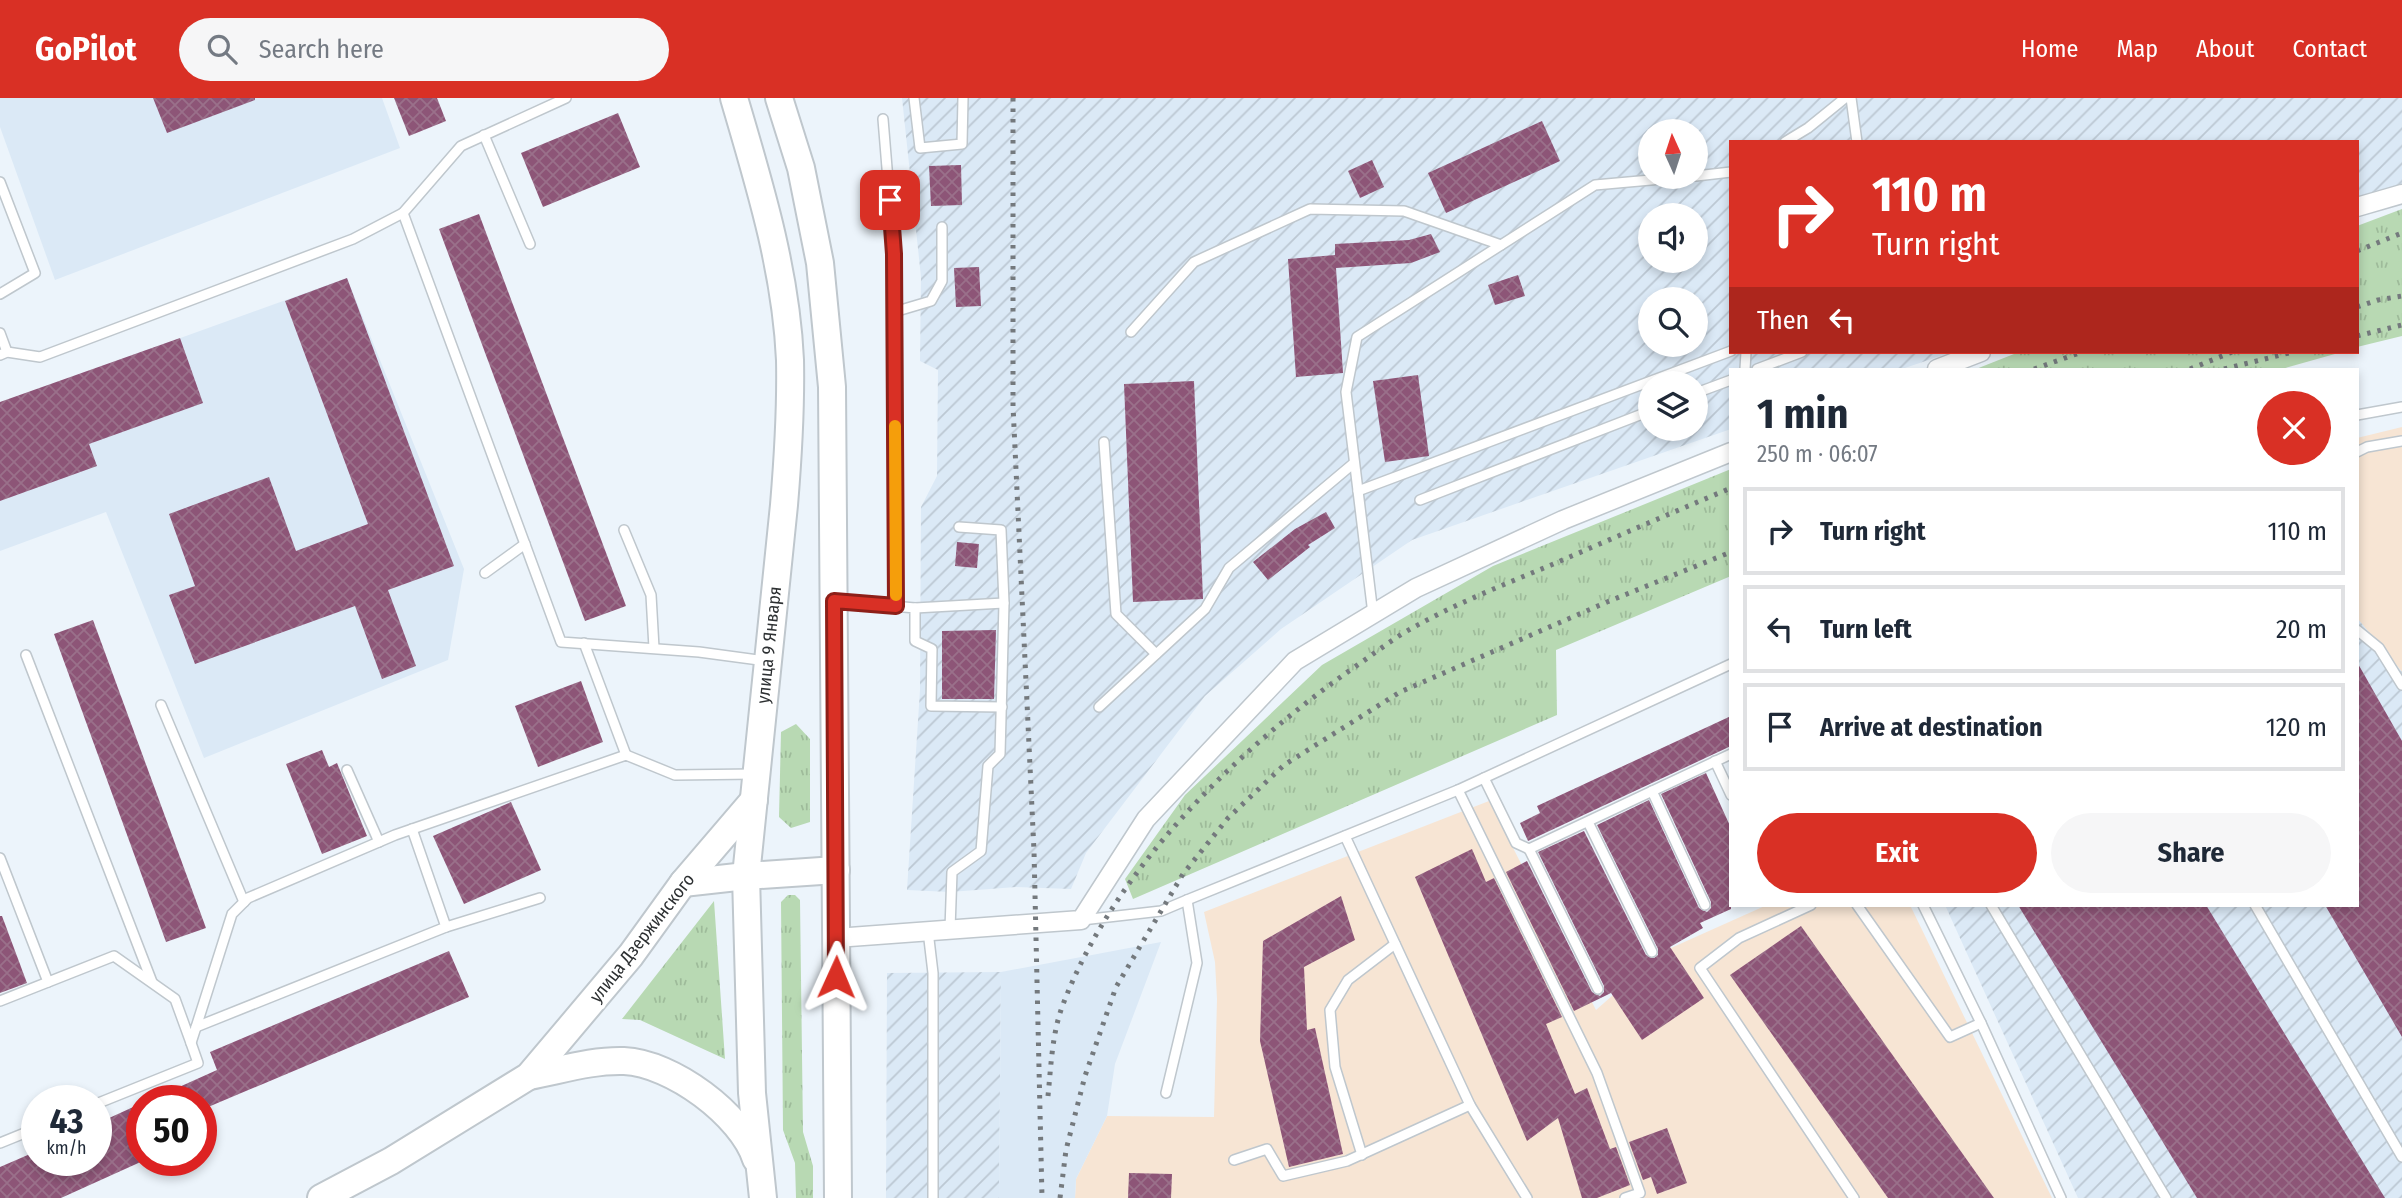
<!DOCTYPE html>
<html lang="en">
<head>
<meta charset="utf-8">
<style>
  body { margin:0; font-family:"Fira Sans Condensed",sans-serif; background:#f6f6f7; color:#1f2937; height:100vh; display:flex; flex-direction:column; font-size:26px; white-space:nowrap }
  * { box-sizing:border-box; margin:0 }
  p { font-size:23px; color:#747a83 }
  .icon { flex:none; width:38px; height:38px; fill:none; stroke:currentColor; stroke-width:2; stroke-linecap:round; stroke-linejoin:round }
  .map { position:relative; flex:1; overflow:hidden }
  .drawer { position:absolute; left:1729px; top:270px; width:630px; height:539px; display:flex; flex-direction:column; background:#fff; border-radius:0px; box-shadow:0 4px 10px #0003 }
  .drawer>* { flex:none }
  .top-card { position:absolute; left:1729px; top:42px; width:630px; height:214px; border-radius:0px; box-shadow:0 4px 10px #0003; background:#d93025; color:#fff; overflow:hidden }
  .needle { width:46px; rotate:357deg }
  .tools { position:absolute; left:1638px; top:21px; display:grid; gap:14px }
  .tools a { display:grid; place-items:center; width:70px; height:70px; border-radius:50%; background:#fff; box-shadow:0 4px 10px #0003; font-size:35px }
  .speed { position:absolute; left:21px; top:987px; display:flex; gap:14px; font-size:35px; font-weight:700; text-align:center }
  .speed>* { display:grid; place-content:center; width:91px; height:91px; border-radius:50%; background:#fff; box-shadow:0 4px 10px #0003; line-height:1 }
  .speed small { font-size:18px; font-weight:400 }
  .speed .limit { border:10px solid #d22; background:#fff; color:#111 }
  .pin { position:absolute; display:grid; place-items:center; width:60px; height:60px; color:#fff; margin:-30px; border-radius:14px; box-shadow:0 4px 10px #0006 }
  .me { position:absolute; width:77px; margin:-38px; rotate:1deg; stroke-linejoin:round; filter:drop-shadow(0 0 5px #0008) }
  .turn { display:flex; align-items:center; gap:24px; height:147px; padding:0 28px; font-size:32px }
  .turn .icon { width:91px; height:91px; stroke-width:2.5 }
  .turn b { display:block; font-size:49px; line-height:60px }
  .then { display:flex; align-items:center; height:66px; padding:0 28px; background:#0003; gap:14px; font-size:26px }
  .round { display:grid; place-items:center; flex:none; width:74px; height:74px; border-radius:37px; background:#f6f6f7 }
  .overview { display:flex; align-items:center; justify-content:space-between; height:119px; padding:0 28px }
  h1 { font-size:42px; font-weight:700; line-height:52px }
  .primary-button { display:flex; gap:14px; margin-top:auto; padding:14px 28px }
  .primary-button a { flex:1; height:80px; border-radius:42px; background:#d93025; color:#fff; font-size:28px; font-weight:700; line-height:80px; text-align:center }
  .primary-button a+a { background:#f6f6f7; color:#1f2937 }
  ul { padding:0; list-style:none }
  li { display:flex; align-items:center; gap:21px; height:88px; margin:0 14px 10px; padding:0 14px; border:4px solid #e0e1e3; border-radius:0px }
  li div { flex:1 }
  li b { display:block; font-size:26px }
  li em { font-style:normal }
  header { display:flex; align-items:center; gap:42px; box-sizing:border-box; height:98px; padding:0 35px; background:#d93025; color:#fff }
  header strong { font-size:33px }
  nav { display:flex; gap:38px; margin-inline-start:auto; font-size:24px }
  .search { width:490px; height:63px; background:#f6f6f7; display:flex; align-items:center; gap:18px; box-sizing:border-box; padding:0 24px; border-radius:38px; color:#747a83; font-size:26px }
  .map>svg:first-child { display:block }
</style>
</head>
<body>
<header>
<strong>GoPilot</strong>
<div class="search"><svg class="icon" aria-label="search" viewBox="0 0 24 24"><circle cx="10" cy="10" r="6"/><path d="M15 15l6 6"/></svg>Search here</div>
<nav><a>Home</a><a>Map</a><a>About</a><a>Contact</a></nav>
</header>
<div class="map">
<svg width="2402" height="1100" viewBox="0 0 2402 1100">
  <defs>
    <pattern id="industrial-furrows" width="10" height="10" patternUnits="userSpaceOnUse" patternTransform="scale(1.75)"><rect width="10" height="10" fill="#dbe9f6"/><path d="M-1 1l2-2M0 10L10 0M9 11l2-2" fill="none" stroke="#bcc8d3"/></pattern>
    <pattern id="grass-tufts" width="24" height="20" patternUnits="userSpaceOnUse" patternTransform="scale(1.75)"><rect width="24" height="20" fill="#b8d9b3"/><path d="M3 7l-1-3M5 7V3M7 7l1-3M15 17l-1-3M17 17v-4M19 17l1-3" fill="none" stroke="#9ebb9a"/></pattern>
    <pattern id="building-cross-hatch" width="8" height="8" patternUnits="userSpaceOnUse" patternTransform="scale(1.75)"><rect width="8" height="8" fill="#8d5577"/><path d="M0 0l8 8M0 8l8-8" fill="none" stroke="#9a708a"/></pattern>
  </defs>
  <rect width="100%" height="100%" fill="#ecf4fb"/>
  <g fill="#f7e5d4">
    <path d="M2402 329V574L2357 520V340Z"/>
    <path d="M1489 703 1596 912 1662 854 1767 807H1910L2052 1100H1075L1076 1081 1107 1018 1214 1019 1217 901 1215 864 1204 814Z"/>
  </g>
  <g fill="url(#industrial-furrows)" fill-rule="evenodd">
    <path d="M902 0H2402V97L2357 113V44H1731V254H1952L1902 271H1731V331L1412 442 1281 531 1205 598 1086 755 1071 791 1016 789 950 794 907 792 920 592 921 409 937 378 938 272 920 263 921 179ZM1650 33H1696V79H1650ZM1650 117H1696V163H1650ZM1650 201H1696V247H1650ZM1650 285H1696V331H1650Z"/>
    <path d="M2357 520 2402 574V1100H2078L1945 807H2357Z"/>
    <path d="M1001 874 999 1100H886L887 875Z"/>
  </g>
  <g fill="#dbe9f6">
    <path d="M0 0H382L400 50 55 182 0 29Z"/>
    <path d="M347 180 464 471 448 562 204 660 106 414 0 453V305Z"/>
    <path d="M1161 844 1115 966 1107 1018 1076 1081 1075 1100H999L1001 874Z"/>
  </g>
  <g fill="url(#grass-tufts)">
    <path d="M2402 111V238L2357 249V128Z"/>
    <path d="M2019 254H2342L2282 271H1976Z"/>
    <path d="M1731 371V478L1556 552 1557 617 1133 801 1125 781 1185 697 1322 567 1493 468Z"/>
    <path d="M796 626 810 641V724L791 730 779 719 781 634Z"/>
    <path d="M788 797H795L800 802 803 1034 813 1068V1100H796L795 1065 783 1032 781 804Z"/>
    <path d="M714 803 725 961 640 922 622 921Z"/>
  </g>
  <g fill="url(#building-cross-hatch)">
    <path d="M153 0H255V2L167 35Z"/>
    <path d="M394 0H437L446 23 409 38Z"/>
    <path d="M618 15 640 69 543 109 521 55Z"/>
    <path d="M1542 23 1560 63 1446 115 1428 75Z"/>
    <path d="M1372 62 1384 89 1360 100 1348 73Z"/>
    <path d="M961 67 962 107 931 108 929 68Z"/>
    <path d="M479 116 626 508 585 523 439 131Z"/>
    <path d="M1431 136 1440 154 1411 165 1336 170 1343 275 1296 279 1288 161 1335 157V146L1409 142Z"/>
    <path d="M979 169 981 208 956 209 954 170Z"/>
    <path d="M1518 177 1525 198 1495 207 1488 187Z"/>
    <path d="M347 180 454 468 388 492 416 568 382 581 355 508 195 566 169 497 195 488 169 416 269 379 296 453 368 426 285 203Z"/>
    <path d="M180 240 203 305 89 346 97 368 0 403V304Z"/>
    <path d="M1418 277 1429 358 1385 364 1373 283Z"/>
    <path d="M1194 283 1203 501 1133 504 1124 286Z"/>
    <path d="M1326 414 1335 430 1308 447 1310 449 1268 482 1253 464 1295 431Z"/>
    <path d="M957 444 979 446 977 470 955 468Z"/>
    <path d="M93 522 206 830 166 844 54 536Z"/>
    <path d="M996 532 994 601H942V533Z"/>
    <path d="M2357 564 2402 643V939L2325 807H2357Z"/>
    <path d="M581 583 603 644 538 669 515 608Z"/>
    <path d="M1731 618V648L1528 743 1520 725 1540 715 1537 708Z"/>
    <path d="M322 652 329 669 337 665 367 738 322 756 286 666Z"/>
    <path d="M1706 675 1731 730V811L1700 825 1703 830 1670 849 1704 900 1642 942 1611 895 1574 913 1506 774 1527 763 1592 894 1600 898 1604 894V888L1538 754 1584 733 1646 857 1654 860 1658 857V851L1597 727 1649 702 1699 810 1707 814 1711 810V804L1661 696Z"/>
    <path d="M511 704 541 772 464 806 433 738Z"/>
    <path d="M1472 751 1486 784 1494 780 1562 919 1546 926 1575 996 1587 990 1610 1051 1616 1049 1630 1087 1597 1100H1582L1558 1020 1527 1043 1415 779Z"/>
    <path d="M1341 798 1355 842 1304 869 1307 932 1315 930 1343 1056 1289 1069 1260 943 1263 843Z"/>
    <path d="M2018 807H2206L2385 1100H2197Z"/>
    <path d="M0 818H2L27 885 0 895Z"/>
    <path d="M1801 828 1994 1100H1888L1730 877Z"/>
    <path d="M449 853 469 899 201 1012V1003H148L217 972 210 954Z"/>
    <path d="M142 1005V1062H145L61 1100H0V1069L37 1053V1062H96V1026Z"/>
    <path d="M1667 1030 1687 1085 1657 1096 1651 1079 1643 1082 1629 1044Z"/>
    <path d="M1129 1075 1172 1076 1171 1100H1128Z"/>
  </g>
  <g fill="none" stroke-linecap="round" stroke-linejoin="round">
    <g stroke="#bfc7cd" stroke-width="12">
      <g id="lane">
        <path d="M566 0 461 48 403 115 561 544 699 554 766 563"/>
        <path d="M914 0 920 50 962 46 963 0"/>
        <path d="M1851 0 1857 44"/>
        <path d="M883 21 894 156 896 508"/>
        <path d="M484 37 530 146"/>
        <path d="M1785 44 1808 30 1845 0"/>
        <path d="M1696 78 1731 74"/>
        <path d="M0 84 35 175 0 196"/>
        <path d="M894 214 931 203 942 183V129"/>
        <path d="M1131 234 1194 164 1310 111 1404 113 1501 147"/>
        <path d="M0 235 7 254"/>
        <path d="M0 257 7 254 40 259 353 141 403 115"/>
        <path d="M1745 271 1746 254"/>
        <path d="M1757 271 1802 254"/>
        <path d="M1696 295 1731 282"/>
        <path d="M2357 317 2402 309"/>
        <path d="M1104 344 1116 516 1156 556"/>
        <path d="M2357 354 2367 349 2402 343"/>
        <path d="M1358 393 1731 253"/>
        <path d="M1420 402 1650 313"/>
        <path d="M624 432 651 497 654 550"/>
        <path d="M485 475 525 446"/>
        <path d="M837 503 915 510V543L932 551 931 608 1002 609"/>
        <path d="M915 510 1004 505"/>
        <path d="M1373 516 1346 294 1357 239 1595 87 1684 79"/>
        <path d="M2357 532 2379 550 2402 587"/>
        <path d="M584 545 626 657"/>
        <path d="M26 557 152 884"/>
        <path d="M161 607 244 804"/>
        <path d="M1099 609 1205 511 1229 470 1354 365"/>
        <path d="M1715 663 1731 697"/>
        <path d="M347 672 379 744"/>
        <path d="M1484 680 1516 745 1529 751 1731 656"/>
        <path d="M1458 692 1597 975 1640 1095 1625 1100"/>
        <path d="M1652 693 1705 807"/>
        <path d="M1588 724 1652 854"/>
        <path d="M1345 738 1470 1007 1527 1100"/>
        <path d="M1529 751 1598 891"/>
        <path d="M0 760 48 884"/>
        <path d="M1811 807 1739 840 1700 870 1854 1100"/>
        <path d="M1857 807 1950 939 1981 925"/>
        <path d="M1923 807 1981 925 2061 1100"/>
        <path d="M1991 807 2166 1100"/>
        <path d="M2255 807 2402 1059"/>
        <path d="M1082 822 1161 813 1187 802 1458 692 1731 566"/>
        <path d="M446 829 540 800"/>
        <path d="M950 831 952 774 981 753 988 668 1000 656 1004 505 1001 432 959 429"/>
        <path d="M928 833 933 875V1100"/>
        <path d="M0 903 114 858 175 901 191 945 232 816 248 800 395 737 626 657 675 677 755 676"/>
        <path d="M196 929 446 829 412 731"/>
        <path d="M1166 995 1197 865 1187 802"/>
        <path d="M96 1006 198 965 191 945"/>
        <path d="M0 1045 37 1030"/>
        <path d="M1362 1057 1335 969 1330 912 1348 882 1395 846"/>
        <path d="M1234 1062 1267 1051 1283 1078 1347 1063 1470 1007"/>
      </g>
    </g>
    <g stroke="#bfc7cd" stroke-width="21">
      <g id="street">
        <path d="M2357 109 2402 96"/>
        <path d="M1937 271 1981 254"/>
        <path d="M836 840 1081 822 1146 721 1295 563 1416 490 1563 422 1731 354"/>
      </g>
    </g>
    <g stroke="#bfc7cd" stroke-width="30">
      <g id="secondary">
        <path d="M734 0C759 85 786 172 790 262 791 310 788 359 784 407L746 778 752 995 763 1100"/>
        <path d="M779 0 801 70 820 165 832 289 838 1100"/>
        <path d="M683 785 746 778 836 772"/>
        <path d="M529 978C561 972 592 962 624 963 672 965 742 1017 756 1061"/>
        <path d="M321 1100 391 1063 529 978 631 857 683 785 754 702"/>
      </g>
    </g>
    <use href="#lane" stroke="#fff" stroke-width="9"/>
    <use href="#street" stroke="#fff" stroke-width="18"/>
    <use href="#secondary" stroke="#fff" stroke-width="26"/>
    <g stroke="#74797d" stroke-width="5" stroke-dasharray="3.5 7" stroke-linecap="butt">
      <path d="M1013 0V308L1034 753 1042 1100"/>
      <path d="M2357 153 2402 135"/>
      <path d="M2357 209 2378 202 2402 198"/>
      <path d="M2357 238 2402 227"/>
      <path d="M2034 271 2082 254"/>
      <path d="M2190 271 2232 254"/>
      <path d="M2224 271 2293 254"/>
      <path d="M1048 998C1051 968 1052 937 1062 909 1114 770 1239 649 1359 566 1375 555 1390 543 1407 533 1452 507 1503 487 1551 467 1611 441 1671 415 1731 390"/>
      <path d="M1060 1100 1066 1052 1085 978 1116 889 1183 776 1228 720 1284 667 1400 594 1607 504 1731 454"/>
    </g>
  </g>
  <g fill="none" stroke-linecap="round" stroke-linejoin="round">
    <g stroke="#8d1f18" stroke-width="18">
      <path id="route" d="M836 879 834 503 896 508 894 156 890 102"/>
    </g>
    <use href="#route" stroke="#d93025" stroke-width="12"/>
    <path stroke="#f59e0b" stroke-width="12" d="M895 328 896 497"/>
  </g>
  <g text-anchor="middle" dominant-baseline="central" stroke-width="7" stroke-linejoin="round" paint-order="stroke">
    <g font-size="18" fill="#2d3032" stroke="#fff">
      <text transform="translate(769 547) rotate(-84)">улица 9 Января</text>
      <text transform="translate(642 840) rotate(-52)">улица Дзержинского</text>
    </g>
  </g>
</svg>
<div class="tools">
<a><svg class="needle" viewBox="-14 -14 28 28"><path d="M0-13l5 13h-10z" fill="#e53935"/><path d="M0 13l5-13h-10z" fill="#747a83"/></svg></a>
<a><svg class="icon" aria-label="sound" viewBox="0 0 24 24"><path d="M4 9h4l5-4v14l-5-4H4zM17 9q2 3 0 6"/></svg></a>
<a><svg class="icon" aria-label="search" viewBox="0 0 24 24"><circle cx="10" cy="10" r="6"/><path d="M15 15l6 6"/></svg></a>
<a><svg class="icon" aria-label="layers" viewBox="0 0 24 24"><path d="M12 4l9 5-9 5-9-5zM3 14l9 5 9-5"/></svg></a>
</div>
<div class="speed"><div>43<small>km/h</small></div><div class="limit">50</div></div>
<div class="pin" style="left:890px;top:102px;background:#d93025"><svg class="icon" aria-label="arrive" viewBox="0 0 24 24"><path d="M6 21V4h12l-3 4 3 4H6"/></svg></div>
<svg class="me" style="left:836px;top:879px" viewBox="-20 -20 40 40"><path d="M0-17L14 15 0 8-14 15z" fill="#d93025" stroke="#fff" stroke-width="4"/></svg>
<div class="top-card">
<div class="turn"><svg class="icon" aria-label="right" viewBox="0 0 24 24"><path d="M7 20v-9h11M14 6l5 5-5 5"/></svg><div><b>110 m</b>Turn right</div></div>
<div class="then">Then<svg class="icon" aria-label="left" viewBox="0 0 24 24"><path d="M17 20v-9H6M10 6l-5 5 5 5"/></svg></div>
</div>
<section class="drawer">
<div class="overview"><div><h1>1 min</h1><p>250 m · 06:07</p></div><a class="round" style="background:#d93025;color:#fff"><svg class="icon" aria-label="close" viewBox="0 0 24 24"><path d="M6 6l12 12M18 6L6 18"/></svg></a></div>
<ul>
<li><svg class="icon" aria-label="right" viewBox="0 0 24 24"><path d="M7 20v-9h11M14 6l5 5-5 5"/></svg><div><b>Turn right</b></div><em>110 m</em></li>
<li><svg class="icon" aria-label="left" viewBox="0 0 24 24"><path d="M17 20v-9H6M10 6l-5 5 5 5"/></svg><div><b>Turn left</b></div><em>20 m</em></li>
<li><svg class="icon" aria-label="arrive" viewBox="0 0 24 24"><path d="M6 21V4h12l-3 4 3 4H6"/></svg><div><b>Arrive at destination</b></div><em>120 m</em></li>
</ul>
<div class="primary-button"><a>Exit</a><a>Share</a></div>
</section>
</div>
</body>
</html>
